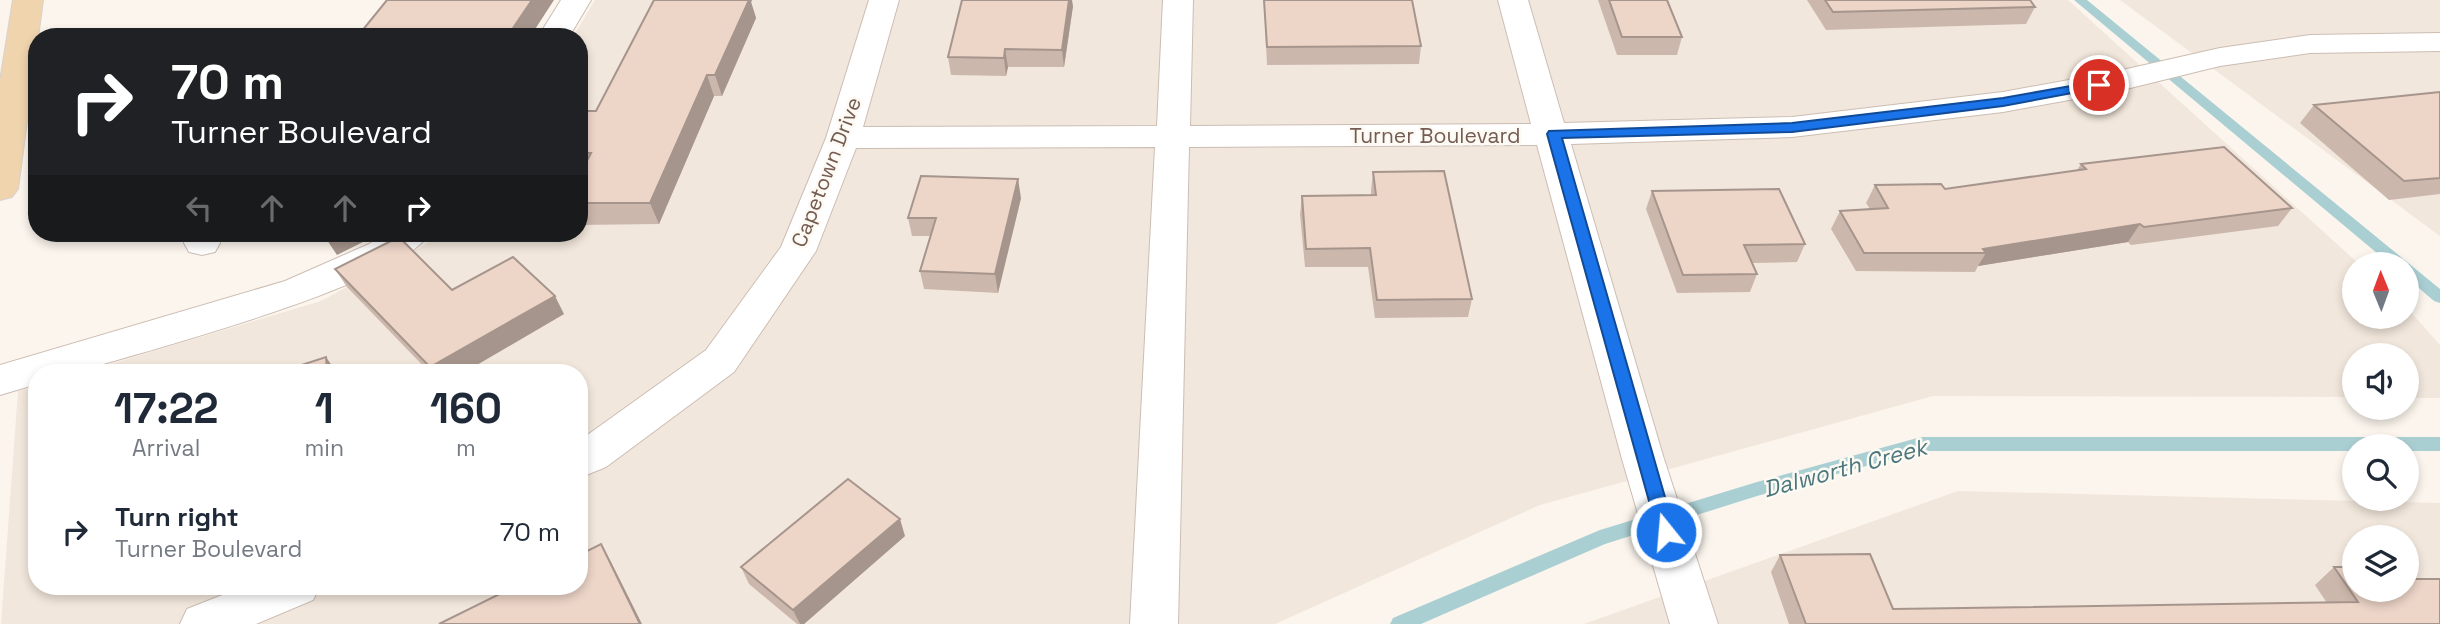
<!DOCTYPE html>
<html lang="en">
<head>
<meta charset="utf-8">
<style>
  body { margin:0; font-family:"Space Grotesk",sans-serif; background:#f2f2f3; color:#1f2937; height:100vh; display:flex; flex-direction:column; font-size:26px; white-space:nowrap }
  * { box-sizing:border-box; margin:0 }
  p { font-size:23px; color:#747a83 }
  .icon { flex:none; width:38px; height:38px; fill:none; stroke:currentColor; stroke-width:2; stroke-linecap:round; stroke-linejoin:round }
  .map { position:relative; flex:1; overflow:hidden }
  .drawer { position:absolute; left:28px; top:364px; width:560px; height:231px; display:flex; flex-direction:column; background:#fff; border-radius:28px; box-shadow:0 4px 10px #0003 }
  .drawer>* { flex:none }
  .banner { position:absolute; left:28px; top:28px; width:560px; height:214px; border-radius:28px; box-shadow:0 4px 10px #0003; background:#202124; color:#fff; overflow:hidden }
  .needle { width:46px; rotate:359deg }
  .tools { position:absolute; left:2342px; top:252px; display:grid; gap:14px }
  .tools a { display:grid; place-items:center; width:77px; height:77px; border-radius:50%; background:#fff; box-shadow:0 4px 10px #0003; font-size:35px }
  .pin { position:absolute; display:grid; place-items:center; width:60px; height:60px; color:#fff; margin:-30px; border:4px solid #fff; border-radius:50%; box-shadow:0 2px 7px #0007 }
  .me { position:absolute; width:77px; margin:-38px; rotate:343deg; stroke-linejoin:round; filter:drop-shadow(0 0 5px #0008) }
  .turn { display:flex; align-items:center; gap:24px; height:147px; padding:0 28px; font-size:32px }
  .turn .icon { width:91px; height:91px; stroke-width:2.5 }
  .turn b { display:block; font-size:49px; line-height:60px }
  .lanes { display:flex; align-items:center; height:66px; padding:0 28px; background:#0003; justify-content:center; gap:35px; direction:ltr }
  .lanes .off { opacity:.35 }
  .eta { display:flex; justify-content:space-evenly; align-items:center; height:119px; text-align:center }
  .eta b { font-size:42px; font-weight:700; line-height:49px }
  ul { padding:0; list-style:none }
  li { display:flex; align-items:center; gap:21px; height:98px; padding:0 28px }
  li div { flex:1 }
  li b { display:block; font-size:26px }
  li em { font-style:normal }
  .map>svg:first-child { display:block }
</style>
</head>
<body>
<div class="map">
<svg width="2440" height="624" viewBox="0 0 2440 624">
  <rect width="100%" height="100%" fill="#fbf5ed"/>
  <g fill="#f2e7dc" fill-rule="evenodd">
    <path d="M595 0H2068L2359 264H2354V317H2406V307L2408 309 2440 345V398H2406V355H2354V397L1933 396 1540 505 1275 624H1L18 391 37 386V586H579V373H80L321 301 426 244 441 233H579V37H573Z"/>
    <path d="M2120 0H2440V236Z"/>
    <path d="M1958 491 2440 503V624H1584ZM2354 537H2406V590H2354Z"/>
  </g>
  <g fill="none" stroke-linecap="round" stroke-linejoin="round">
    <g fill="#aacfd3" fill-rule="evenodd">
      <path d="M2074 0H2087L2440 289V303L2434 301 2406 277V264H2390Z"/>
      <path d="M1921 437H2440V451H2406V446H2354V451H1921L1757 496 1605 544 1421 624H1390L1393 618 1600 530 1757 482Z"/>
    </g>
    <g stroke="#ccbdb3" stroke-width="2">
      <g id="minor">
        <path d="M561 0H591L569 37H538Z"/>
        <path d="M869 0H899L863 127 1157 126 1163 0H1193L1190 126 1531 124 1498 0H1528L1564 123 1792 117 2003 92 2118 71 2220 48 2310 35 2440 33V51L2310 53 2220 66 2118 91 2003 112 1792 137 1571 144 1664 459 1718 624H1670L1622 459 1537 145 1189 147 1178 624H1130L1155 147 856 148 816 251 734 372 606 467 579 478V441L706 350 781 247 826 138Z"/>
        <path d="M184 233H220V243L215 252 202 255 189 252 184 243Z"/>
        <path d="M386 233H430C398 286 141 352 73 373H37V384L0 395V365L285 281 369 244Z"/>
        <path d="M245 586H320L313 600 256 624H180L187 609Z"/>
      </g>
    </g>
    <g stroke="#d8d1cf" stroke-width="2">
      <path id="major" d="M13 0H43L18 189 12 197 0 200V81Z"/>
    </g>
    <use href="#minor" fill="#fff" fill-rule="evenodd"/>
    <use href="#major" fill="#f0d4ae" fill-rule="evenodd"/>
  </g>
  <g fill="#ccb7ac">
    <path d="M654 0H752L751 2 756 18 722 96H714L659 224 579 225V176L580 174H579V111H596Z"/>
    <path d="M1264 0H1412L1421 46 1419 64 1267 65Z"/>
    <path d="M1598 0H1667L1682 37 1677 55H1617Z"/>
    <path d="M1807 0H2030L2035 7 2026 24 1826 30Z"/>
    <path d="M1073 6 1064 67H1008L1006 76 951 75 948 57Z"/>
    <path d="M2440 92V194L2389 200 2300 123 2314 105Z"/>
    <path d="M2081 164 2292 208 2278 226 2131 245 2128 242 1978 266 1975 272 1856 271 1831 229 1840 211 1870 209 1866 203 1875 185 1945 189 2077 170Z"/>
    <path d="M1373 172 1472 299 1468 317 1375 318 1368 267H1305L1300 214 1302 196 1371 195V190Z"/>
    <path d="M1652 191 1805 244 1797 262 1752 263 1757 274 1750 292 1677 293 1646 209Z"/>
    <path d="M1021 198 998 293 924 289 920 271 931 236H912L908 218Z"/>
    <path d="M335 269 452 290 564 314 463 373H430L347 287Z"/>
    <path d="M905 536 804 624H797L749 584 741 567Z"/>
    <path d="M1780 555 1893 609 2327 603 2315 585 2334 567 2354 590 2440 624H1789L1771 572Z"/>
  </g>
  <g fill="#a6958c">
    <path d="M532 0H554L530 37H507Z"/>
    <path d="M739 0H752L751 2 756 18 722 96 715 75Z"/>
    <path d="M1069 0H1072L1073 6 1064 67 1062 50Z"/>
    <path d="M1005 49 1008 67 1006 76 1004 58Z"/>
    <path d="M707 75 714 96 659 224 650 203Z"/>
    <path d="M1018 179 1021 198 998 293 995 274Z"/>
    <path d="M2140 224 2128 242 1978 266 1986 253 1983 249Z"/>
    <path d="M325 233H381L337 255 323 234Z"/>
    <path d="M555 296 564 314 463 373H434L430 367Z"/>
    <path d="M326 357 337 373H327Z"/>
    <path d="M900 519 905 536 804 624H800L793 610Z"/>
    <path d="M601 544 611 562 642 624H640Z"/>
  </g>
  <g fill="#edd5c8" stroke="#a6958c" stroke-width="2">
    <path d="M387 0H532L507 37H357Z"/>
    <path d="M654 0H749L715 75H707L650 203H579V176L591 153H579V111H596Z"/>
    <path d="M962 0H1069L1062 50 1005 49 1004 58 948 57Z"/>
    <path d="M1264 0H1412L1421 46 1267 47Z"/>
    <path d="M1609 0H1667L1682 37H1622Z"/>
    <path d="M1825 0H2030L2035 7 1833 12Z"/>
    <path d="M2440 92V178L2404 181 2314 105Z"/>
    <path d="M2224 147 2292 208 2144 227 2140 224 1983 249 1986 253H1864L1840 211 1888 208 1875 185 1941 184 1945 189 2086 169 2081 164Z"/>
    <path d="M1444 171 1472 299 1377 300 1370 248 1306 249 1302 196 1376 195 1373 172Z"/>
    <path d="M921 176 1018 179 995 274 920 271 936 218H908Z"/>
    <path d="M1779 189 1805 244 1744 245 1757 274 1683 275 1652 191Z"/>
    <path d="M399 237 452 290 513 257 555 296 430 367 335 269Z"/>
    <path d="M326 357 327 373H277Z"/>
    <path d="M848 479 900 519 793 610 741 567Z"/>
    <path d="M601 544 640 624H439L516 586H579V555Z"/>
    <path d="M1870 554 1893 609 2358 602 2334 567H2354V590H2406V579H2440V624H1806L1780 555Z"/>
  </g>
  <path fill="#1a73e8" stroke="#114b97" stroke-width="2" d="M2099 81 2106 85 2104 87 2003 106 1792 132 1562 138 1675 532 1672 537H1659L1547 134 1549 131 1792 123 2003 98Z"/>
  <g text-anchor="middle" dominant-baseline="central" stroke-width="5" stroke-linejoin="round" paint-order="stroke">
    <g font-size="21" fill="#745c52" stroke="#fdf9f3">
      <text x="1435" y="135">Turner Boulevard</text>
      <text transform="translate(826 172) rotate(-69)">Capetown Drive</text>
    </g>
    <g font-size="23" font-style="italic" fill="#4b777d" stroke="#fdf9f3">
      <text transform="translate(1845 468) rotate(-15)">Dalworth Creek</text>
    </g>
  </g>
</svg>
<div class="tools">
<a><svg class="needle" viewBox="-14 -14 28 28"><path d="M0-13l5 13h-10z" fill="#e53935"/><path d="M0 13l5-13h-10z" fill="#747a83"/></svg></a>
<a><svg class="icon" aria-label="sound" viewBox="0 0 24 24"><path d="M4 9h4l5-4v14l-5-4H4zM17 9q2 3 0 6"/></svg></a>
<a><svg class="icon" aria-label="search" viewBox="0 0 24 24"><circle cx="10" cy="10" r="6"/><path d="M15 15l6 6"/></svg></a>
<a><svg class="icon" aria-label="layers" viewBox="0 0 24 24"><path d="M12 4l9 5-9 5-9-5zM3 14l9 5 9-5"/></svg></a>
</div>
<div class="pin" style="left:2099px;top:85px;background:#d93025"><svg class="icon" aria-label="arrive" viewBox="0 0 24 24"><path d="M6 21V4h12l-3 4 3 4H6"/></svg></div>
<svg class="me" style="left:1666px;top:532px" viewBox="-20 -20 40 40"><circle r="17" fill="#1a73e8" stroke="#fff" stroke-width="3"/><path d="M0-11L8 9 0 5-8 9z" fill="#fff"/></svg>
<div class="banner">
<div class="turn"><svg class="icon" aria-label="right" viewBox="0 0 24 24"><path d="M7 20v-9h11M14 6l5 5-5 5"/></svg><div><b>70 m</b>Turner Boulevard</div></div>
<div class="lanes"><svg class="icon off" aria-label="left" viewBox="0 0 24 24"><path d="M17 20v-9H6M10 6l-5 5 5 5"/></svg><svg class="icon off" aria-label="ahead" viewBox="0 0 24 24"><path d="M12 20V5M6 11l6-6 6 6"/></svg><svg class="icon off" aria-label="ahead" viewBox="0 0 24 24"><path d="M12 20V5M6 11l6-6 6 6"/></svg><svg class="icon" aria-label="right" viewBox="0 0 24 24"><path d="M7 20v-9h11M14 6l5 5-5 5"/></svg></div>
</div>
<section class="drawer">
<div class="eta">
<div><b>17:22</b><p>Arrival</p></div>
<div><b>1</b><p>min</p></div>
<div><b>160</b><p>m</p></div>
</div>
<ul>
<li><svg class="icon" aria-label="right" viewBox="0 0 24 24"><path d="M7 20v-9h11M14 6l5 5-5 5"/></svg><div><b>Turn right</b><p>Turner Boulevard</p></div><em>70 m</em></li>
</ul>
</section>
</div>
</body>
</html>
